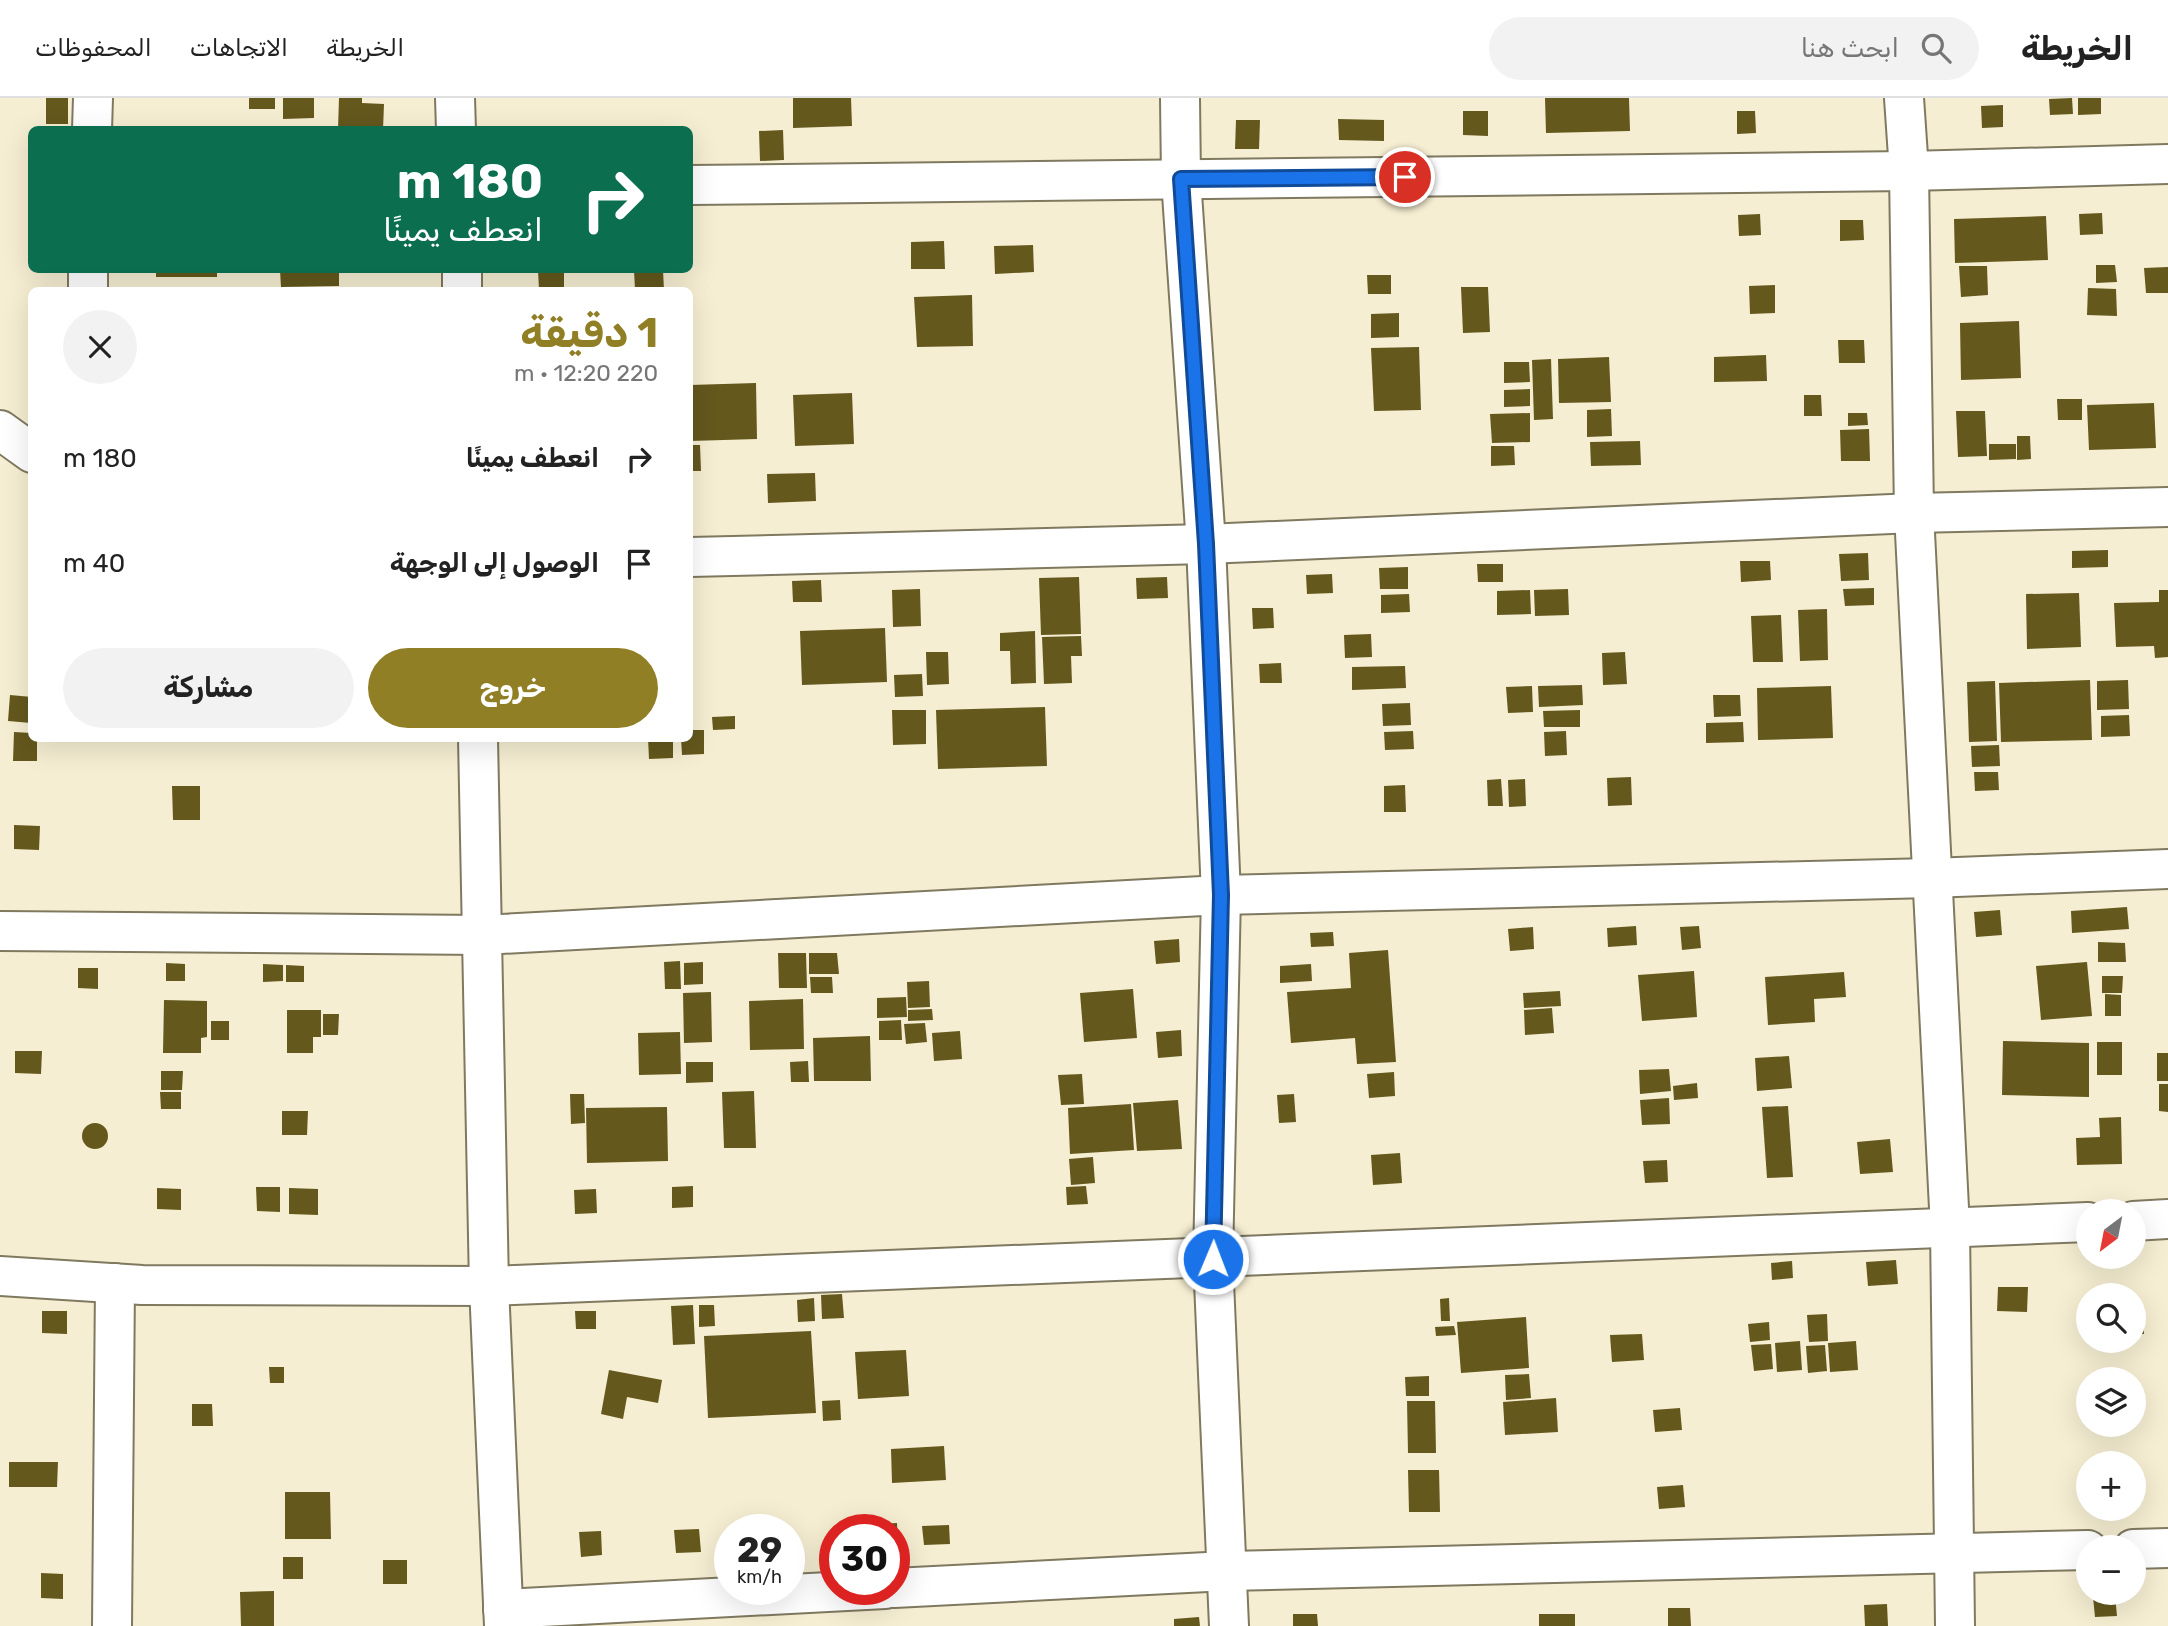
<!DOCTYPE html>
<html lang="ar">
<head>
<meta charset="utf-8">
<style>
  body { margin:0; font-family:Rubik,Cairo,sans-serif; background:#f2f2f2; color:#222; direction:rtl; height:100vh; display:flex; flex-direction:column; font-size:26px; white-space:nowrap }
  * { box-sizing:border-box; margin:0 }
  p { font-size:23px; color:#767676 }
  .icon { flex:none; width:38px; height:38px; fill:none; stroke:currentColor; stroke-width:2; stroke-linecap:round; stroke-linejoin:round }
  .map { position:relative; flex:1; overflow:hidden; direction:ltr }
  .details { position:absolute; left:28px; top:189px; width:665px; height:455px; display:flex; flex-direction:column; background:#fff; border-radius:10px; box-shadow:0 7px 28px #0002; direction:rtl }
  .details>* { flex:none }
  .top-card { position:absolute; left:28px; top:28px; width:665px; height:147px; border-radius:10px; box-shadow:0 7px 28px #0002; direction:rtl; background:#0b6e4f; color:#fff; overflow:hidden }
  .needle { width:46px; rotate:212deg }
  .controls { position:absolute; left:2076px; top:1101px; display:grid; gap:14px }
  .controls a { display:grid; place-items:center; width:70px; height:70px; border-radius:50%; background:#fff; box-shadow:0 7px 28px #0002; font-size:35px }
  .speed { position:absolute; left:714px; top:1416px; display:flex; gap:14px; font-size:35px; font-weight:700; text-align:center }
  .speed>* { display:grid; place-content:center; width:91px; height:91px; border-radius:50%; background:#fff; box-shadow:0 7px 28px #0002; line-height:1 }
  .speed small { font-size:18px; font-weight:400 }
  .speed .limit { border:10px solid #d22; background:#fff; color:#111 }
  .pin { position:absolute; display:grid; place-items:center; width:60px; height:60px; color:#fff; margin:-30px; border:4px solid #fff; border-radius:50%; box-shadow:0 2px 7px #0007 }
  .me { position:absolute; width:77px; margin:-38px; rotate:1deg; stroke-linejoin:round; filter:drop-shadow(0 0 5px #0008) }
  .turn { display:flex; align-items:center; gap:24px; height:147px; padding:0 35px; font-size:32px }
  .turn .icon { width:91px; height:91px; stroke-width:2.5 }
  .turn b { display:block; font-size:49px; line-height:60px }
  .round { display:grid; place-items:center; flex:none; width:74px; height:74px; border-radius:37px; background:#f2f2f2 }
  .summary { display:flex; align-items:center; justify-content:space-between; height:119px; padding:0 35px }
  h1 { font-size:42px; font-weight:700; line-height:52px; color:#917f26 }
  .cta { display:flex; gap:14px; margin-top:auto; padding:14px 35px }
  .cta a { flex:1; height:80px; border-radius:42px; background:#917f26; color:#fff; font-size:28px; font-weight:700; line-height:80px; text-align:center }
  .cta a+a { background:#f2f2f2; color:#222 }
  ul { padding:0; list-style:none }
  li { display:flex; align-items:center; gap:21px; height:105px; padding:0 35px }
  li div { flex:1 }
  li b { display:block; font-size:26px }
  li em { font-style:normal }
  header { display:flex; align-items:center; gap:42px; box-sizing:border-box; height:98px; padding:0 35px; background:#fff; border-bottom:2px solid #e0e0e0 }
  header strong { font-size:33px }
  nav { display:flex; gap:38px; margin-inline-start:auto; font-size:24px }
  .search { width:490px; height:63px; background:#f2f2f2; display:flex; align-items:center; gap:18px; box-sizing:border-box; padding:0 24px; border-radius:38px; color:#767676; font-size:26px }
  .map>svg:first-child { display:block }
</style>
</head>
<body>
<header>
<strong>الخريطة</strong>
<div class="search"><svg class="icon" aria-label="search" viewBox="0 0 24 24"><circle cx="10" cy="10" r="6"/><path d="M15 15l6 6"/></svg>ابحث هنا</div>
<nav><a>الخريطة</a><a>الاتجاهات</a><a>المحفوظات</a></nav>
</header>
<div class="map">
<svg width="2168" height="1528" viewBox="0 0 2168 1528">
  <rect width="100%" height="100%" fill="#f5eed2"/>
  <g fill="#64581d">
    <rect x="46" y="0" width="22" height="26"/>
    <rect x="249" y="0" width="26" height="11"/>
    <path d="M283 0H314V20L283 21Z"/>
    <path d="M339 0H362V5L384 6 383 32H338Z"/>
    <path d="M793 0H851L852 28 793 30Z"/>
    <path d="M1545 0H1629L1630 33 1546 35Z"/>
    <path d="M2072 0 2073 16 2050 17 2049 1Z"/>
    <path d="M2078 0H2101V16L2078 17Z"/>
    <path d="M2003 7V29L1982 30 1981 8Z"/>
    <path d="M1463 13H1488V38L1463 37Z"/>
    <path d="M1737 13H1755L1756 35 1737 36Z"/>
    <path d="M1338 21 1384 22V43L1339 42Z"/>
    <path d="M1236 22H1260L1259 51H1235Z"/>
    <path d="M783 32 784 62 760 63 759 33Z"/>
    <path d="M2102 115 2103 136 2080 137 2079 116Z"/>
    <path d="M1760 116 1761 137 1739 138 1738 117Z"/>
    <path d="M2046 118 2048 162 1955 165 1954 121Z"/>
    <path d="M1840 122H1863L1864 142 1840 143Z"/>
    <path d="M944 143 945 171H911V144Z"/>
    <path d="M1033 147 1034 174 995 176 994 148Z"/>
    <path d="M2096 167H2115L2117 184 2096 185Z"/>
    <path d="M1959 168H1987L1988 197 1961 199Z"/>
    <path d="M2168 169V195H2146L2144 170Z"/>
    <rect x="156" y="172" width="61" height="7"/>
    <path d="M280 172H339V188L281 189Z"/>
    <path d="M538 172H564V192H539Z"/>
    <path d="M634 172H663L664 192H635Z"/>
    <path d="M1367 177H1391V196H1368Z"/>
    <path d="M1775 187V215L1750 216 1749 188Z"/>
    <path d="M1461 189H1488L1490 234 1463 235Z"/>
    <path d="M2088 190 2116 191 2117 218 2087 217Z"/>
    <path d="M972 197 973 248 917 249 914 199Z"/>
    <path d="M1399 215V239L1371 240V216Z"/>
    <path d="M2019 223 2021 280 1961 282 1960 225Z"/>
    <path d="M1838 242H1864L1865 265H1839Z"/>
    <path d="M1419 249 1421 312 1374 313 1371 250Z"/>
    <path d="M1766 257 1767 283 1714 284V259Z"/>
    <path d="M1609 259 1611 304 1559 305 1558 261Z"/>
    <path d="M1551 261 1553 321 1534 322 1532 262Z"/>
    <path d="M1504 264H1529L1530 284 1504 285Z"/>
    <path d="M756 285 757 341 690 343V287Z"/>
    <path d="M1530 291V308L1504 309V292Z"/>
    <path d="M852 295 854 346 795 348 793 297Z"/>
    <path d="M1804 297H1821L1822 318H1804Z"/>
    <path d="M2057 301H2082V322H2058Z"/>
    <path d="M2154 305 2156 350 2089 352 2087 307Z"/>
    <path d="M1611 311 1612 338 1587 339V312Z"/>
    <path d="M1956 313H1985L1987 358 1958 359Z"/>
    <path d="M1530 315V344L1492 345 1490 316Z"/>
    <path d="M1848 315H1867L1868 327 1848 328Z"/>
    <path d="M1869 331 1870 363H1841L1840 332Z"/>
    <path d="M2017 338H2030L2031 361 2017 362Z"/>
    <path d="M1640 343 1641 367 1591 368 1590 344Z"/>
    <path d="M1989 346H2016V361L1989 362Z"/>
    <path d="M690 347H700L701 373H690Z"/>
    <path d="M1491 348H1514L1515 367 1491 368Z"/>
    <path d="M815 375 816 403 768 405 767 376Z"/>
    <path d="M2108 452V469L2072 470V453Z"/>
    <path d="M1868 455 1869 482 1841 483 1839 456Z"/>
    <path d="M1740 463H1770L1771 482 1741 484Z"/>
    <path d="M1477 466H1503V484H1478Z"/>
    <path d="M1408 469V491H1380L1379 470Z"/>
    <path d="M1332 476 1333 495 1307 496 1306 477Z"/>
    <path d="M1079 479 1081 536 1041 537 1039 480Z"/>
    <path d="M1167 479 1168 500 1137 501 1136 480Z"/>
    <path d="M821 482 822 504H793L792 483Z"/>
    <path d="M1874 490V507L1845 508 1843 491Z"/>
    <path d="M920 491 921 528 893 529 892 492Z"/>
    <path d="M1568 491 1569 517 1535 518 1534 492Z"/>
    <path d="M1530 492 1531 516 1497 517V493Z"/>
    <path d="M2159 492H2168V559L2155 560 2154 548 2116 549 2114 505 2159 504Z"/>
    <path d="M2079 495 2081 549 2027 551 2026 496Z"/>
    <path d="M1409 496 1410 514 1381 515V497Z"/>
    <path d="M1252 510H1273L1274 530 1253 531Z"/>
    <path d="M1827 511 1828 562 1800 563 1798 512Z"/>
    <path d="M1781 517 1783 564H1753L1751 518Z"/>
    <path d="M885 530 887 584 802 587 800 533Z"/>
    <path d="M1035 533 1036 585 1011 586 1010 553H1000V535Z"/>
    <path d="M1371 536 1372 559 1345 560 1344 537Z"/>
    <path d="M1081 538 1082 558H1071L1072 585 1044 586 1042 539Z"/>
    <path d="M926 554H948L949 586 927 587Z"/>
    <path d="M1625 554 1627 586 1603 587 1602 555Z"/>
    <path d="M1281 565 1282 585H1260L1259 566Z"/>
    <path d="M1405 568 1406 590 1352 592V569Z"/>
    <path d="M922 576 923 598 895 599 894 577Z"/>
    <path d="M2090 582 2092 642 2001 644 1999 585Z"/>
    <path d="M2128 582 2129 611 2097 612V583Z"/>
    <path d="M1995 583 1997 643 1969 644 1967 584Z"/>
    <path d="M1582 587 1583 607 1539 609 1538 588Z"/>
    <path d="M1532 588 1533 614 1508 615 1506 589Z"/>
    <path d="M1831 588 1833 640 1758 642 1757 590Z"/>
    <path d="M10 597 32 599 31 625 8 623Z"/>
    <path d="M1713 597H1740L1741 618 1714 619Z"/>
    <path d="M1410 605 1411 627 1383 628 1382 606Z"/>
    <path d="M1045 609 1047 668 938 671 936 612Z"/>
    <path d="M892 612H926V646L893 647Z"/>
    <path d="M1580 612V629H1544L1543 613Z"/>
    <path d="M2129 617 2130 638 2101 639V618Z"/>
    <path d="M735 618V631L713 632 712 619Z"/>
    <path d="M1743 624 1744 644 1706 645V625Z"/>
    <path d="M690 632H704V656L682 657 681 640H690Z"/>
    <path d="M1413 633 1414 651 1385 652 1384 634Z"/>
    <path d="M1566 633 1567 657 1545 658 1544 634Z"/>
    <path d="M14 634 32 635V640H37V663H13Z"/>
    <path d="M648 640H673V660L649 661Z"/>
    <path d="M1999 647 2000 668 1972 669 1971 648Z"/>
    <path d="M1974 674H1998L1999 692 1975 693Z"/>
    <path d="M1631 679 1632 707 1608 708 1607 680Z"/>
    <path d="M1501 681 1503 708H1488L1487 682Z"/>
    <path d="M1525 681 1526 708 1509 709 1508 682Z"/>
    <path d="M1405 687 1406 714H1384V688Z"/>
    <path d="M172 688H200V722H173Z"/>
    <path d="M14 727 40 728 39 752 14 751Z"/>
    <path d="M2127 809 2129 831 2072 835 2071 813Z"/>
    <path d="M2000 812 2002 837 1976 839 1974 814Z"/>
    <path d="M1636 828 1637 847 1608 849 1607 830Z"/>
    <path d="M1699 828 1701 850 1682 852 1680 829Z"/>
    <path d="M1533 829 1534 851 1510 853 1508 831Z"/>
    <path d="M1333 834 1334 848 1311 849 1310 835Z"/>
    <path d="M1179 841 1180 864 1156 866 1154 843Z"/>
    <path d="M2098 844 2125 845 2126 864H2098Z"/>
    <path d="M1388 852 1396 964 1357 966 1355 940 1291 945 1287 894 1351 890 1349 855Z"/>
    <path d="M778 855H806L807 890H779Z"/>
    <path d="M809 855H837L839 876H809Z"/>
    <path d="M680 863 681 891H665L664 864Z"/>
    <path d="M703 864V886L684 887V865Z"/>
    <path d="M2087 864 2092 918 2041 922 2036 868Z"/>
    <path d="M166 865 185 866V883H166Z"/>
    <path d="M263 866 283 867V883L263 884Z"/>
    <path d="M1311 866 1312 883 1280 885V868Z"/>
    <path d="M286 867 304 868V884H286Z"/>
    <path d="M78 870H98V891L78 890Z"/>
    <path d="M1694 873 1697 919 1642 923 1638 877Z"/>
    <path d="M1844 874 1846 899 1814 901 1815 924 1768 927 1765 879Z"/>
    <path d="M2102 878H2123L2122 895H2102Z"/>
    <path d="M810 879H832L833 895H811Z"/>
    <path d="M929 883 930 909 908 910 907 884Z"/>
    <path d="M1133 891 1137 940 1084 944 1080 895Z"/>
    <path d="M1560 893 1561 908 1524 910 1523 895Z"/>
    <path d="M711 894 712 944 684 945 683 895Z"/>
    <path d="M2105 896 2121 897V918H2105Z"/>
    <path d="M906 899 907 919 877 920V900Z"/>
    <path d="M803 901 804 951 750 952 749 903Z"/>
    <path d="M164 902 207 903V939L201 940V955H163Z"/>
    <path d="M1552 910 1554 935 1525 937 1524 912Z"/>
    <path d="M932 911 933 922 908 923V912Z"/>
    <path d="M287 912H321V939H313V955H287Z"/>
    <path d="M323 916H339L338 937H323Z"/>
    <path d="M901 922 902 942H879V923Z"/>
    <rect x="211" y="923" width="18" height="19"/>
    <path d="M925 925 927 944 906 946 904 926Z"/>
    <path d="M1181 932 1182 958 1158 960 1156 934Z"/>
    <path d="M960 933 962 961 934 963 932 935Z"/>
    <path d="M680 934 681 976 639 977 638 935Z"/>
    <path d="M870 938 871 983H814L813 940Z"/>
    <path d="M2003 943 2089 945V999L2002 997Z"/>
    <rect x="2097" y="944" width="25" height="33"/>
    <path d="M15 953H42L41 976 15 975Z"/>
    <rect x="2157" y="955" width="11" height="28"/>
    <path d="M1789 958 1792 990 1757 993 1755 960Z"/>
    <path d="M808 963 809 984H791L790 964Z"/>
    <path d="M686 964H713V984L686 985Z"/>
    <path d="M1669 971 1671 993 1640 996 1639 972Z"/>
    <path d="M161 973H183L182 992H161Z"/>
    <path d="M1394 974 1395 998 1369 1000 1367 976Z"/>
    <path d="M1082 976 1084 1006 1061 1007 1058 977Z"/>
    <path d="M1697 985 1698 1000 1674 1002 1673 988Z"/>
    <path d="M2159 986H2168V1014L2159 1013Z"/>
    <path d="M754 993 756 1050H724L722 994Z"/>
    <path d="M160 994H181V1011H161Z"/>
    <path d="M570 996H584L585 1025 571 1026Z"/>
    <path d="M1294 996 1296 1024 1279 1025 1277 997Z"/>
    <path d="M1669 1000 1670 1026 1642 1027 1640 1002Z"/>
    <path d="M1178 1002 1182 1051 1137 1053 1133 1005Z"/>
    <path d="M1131 1006 1134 1052 1070 1056 1068 1010Z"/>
    <path d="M1788 1008 1793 1079 1767 1080 1762 1009Z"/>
    <path d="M667 1009 668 1063 587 1065 586 1010Z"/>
    <path d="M282 1013H308L307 1037H282Z"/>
    <path d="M2121 1019 2122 1066 2077 1067 2076 1040 2100 1039 2099 1020Z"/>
    <circle cx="95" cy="1038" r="13"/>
    <path d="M1890 1041 1893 1074 1860 1076 1857 1044Z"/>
    <path d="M1400 1055 1402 1085 1373 1087 1371 1057Z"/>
    <path d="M1093 1059 1095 1085 1071 1087 1069 1061Z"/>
    <path d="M1667 1062 1668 1084 1645 1085 1643 1063Z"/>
    <path d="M693 1088V1109L672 1110V1089Z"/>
    <path d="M1086 1088 1088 1106 1067 1107 1066 1089Z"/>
    <path d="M256 1089H280V1114L257 1113Z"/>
    <path d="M157 1090 181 1091V1112L157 1111Z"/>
    <path d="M289 1090 318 1091V1117L289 1116Z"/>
    <path d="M596 1091 597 1115 575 1116 574 1092Z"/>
    <path d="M1896 1162 1898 1186 1868 1188 1866 1164Z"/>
    <path d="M1792 1163 1793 1180 1772 1182 1771 1165Z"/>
    <path d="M1998 1189H2028L2027 1214 1997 1213Z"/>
    <path d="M842 1196 844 1220 822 1221 821 1197Z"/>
    <path d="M814 1200 815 1223 798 1224 797 1202Z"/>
    <path d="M1449 1200 1450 1223H1441L1440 1201Z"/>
    <path d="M693 1207 695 1246 673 1247 671 1208Z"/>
    <path d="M699 1207H714L715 1228 699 1229Z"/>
    <path d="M42 1213H67V1236L42 1235Z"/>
    <path d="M575 1213H596V1231H576Z"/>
    <rect x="2133" y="1214" width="11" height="22"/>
    <path d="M1827 1216 1828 1243 1809 1244 1807 1217Z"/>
    <path d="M1526 1219 1529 1270 1461 1275 1457 1224Z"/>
    <path d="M1769 1224 1770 1242 1750 1244 1748 1226Z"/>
    <path d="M1454 1228 1456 1237 1436 1238 1435 1229Z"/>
    <path d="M811 1233 816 1315 708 1320 704 1238Z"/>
    <path d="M1642 1236 1644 1262 1612 1264 1610 1237Z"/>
    <path d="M1800 1243 1802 1272 1777 1274 1775 1245Z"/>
    <path d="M1856 1243 1858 1272 1830 1274 1828 1245Z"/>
    <path d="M1771 1246 1773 1271 1754 1273 1751 1247Z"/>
    <path d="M1825 1247 1827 1273 1808 1275 1806 1248Z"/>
    <path d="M906 1252 909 1298 858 1301 855 1254Z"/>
    <path d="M269 1269H284V1285H270Z"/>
    <path d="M609 1272 662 1282 658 1305 627 1299 623 1321 601 1316Z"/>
    <path d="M1529 1276 1531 1300 1506 1302 1505 1277Z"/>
    <path d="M1429 1278V1298H1406L1405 1279Z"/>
    <path d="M1556 1300 1558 1334 1505 1337 1503 1304Z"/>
    <path d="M840 1302 841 1322 823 1323 822 1303Z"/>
    <path d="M1407 1303H1435L1436 1355H1408Z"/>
    <path d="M192 1306H212L213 1328H192Z"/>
    <path d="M1680 1310 1682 1332 1655 1334 1653 1312Z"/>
    <path d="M944 1348 946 1382 892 1385 891 1351Z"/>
    <path d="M9 1364H58L57 1389H9Z"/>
    <path d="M1408 1372H1439L1440 1414H1409Z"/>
    <path d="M1683 1387 1685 1409 1659 1411 1657 1389Z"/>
    <path d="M285 1394H330L331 1441H285Z"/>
    <path d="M897 1425 898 1448H894V1432H877V1426Z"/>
    <path d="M949 1427 950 1446 924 1447 922 1428Z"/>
    <path d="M699 1431 701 1454 676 1455 674 1432Z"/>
    <path d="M601 1433 602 1457 581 1459 579 1434Z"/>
    <rect x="283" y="1459" width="20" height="22"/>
    <rect x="383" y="1462" width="24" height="24"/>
    <path d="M41 1475 63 1476V1501L41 1500Z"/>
    <path d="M274 1493V1528H241L240 1494Z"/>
    <path d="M2115 1497 2117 1518 2095 1519 2093 1499Z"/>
    <path d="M1887 1506 1888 1528H1865L1864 1507Z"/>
    <path d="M1668 1510H1690L1691 1528H1668Z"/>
    <path d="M1293 1516H1317L1318 1528H1293Z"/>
    <rect x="1539" y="1516" width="36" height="12"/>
    <path d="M1199 1519 1200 1528H1174V1521Z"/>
  </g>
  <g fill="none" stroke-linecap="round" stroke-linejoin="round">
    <g stroke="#7f7960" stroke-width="42">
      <g id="street">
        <path d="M455 0 456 32"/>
        <path d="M1180 0 1181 81 1206 446 1221 797 1213 1161 1229 1528"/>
        <path d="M1904 0 1909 73 1914 415 1950 1130 1955 1528"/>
        <path d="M92 32 93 0"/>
        <path d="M690 87 1909 73 2168 66"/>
        <path d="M462 172V192"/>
        <path d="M88 192V172"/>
        <path d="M0 332 32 355"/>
        <path d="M690 459 1206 446 1914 415 2168 409"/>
        <path d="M478 640 489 1188 504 1528"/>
        <path d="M2133 1123 2168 1121"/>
        <path d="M0 1178 142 1187 489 1188 2088 1124"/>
        <path d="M2133 1451 2168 1450"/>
        <path d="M894 1490 1227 1473 2088 1452"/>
        <path d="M503 1511 885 1491"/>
        <path d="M112 1528 115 1185"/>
      </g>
    </g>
    <g stroke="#7f7960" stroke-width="42">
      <path id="secondary" d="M0 833 483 837 1221 797 1931 780 2168 771"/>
    </g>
    <use href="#street" stroke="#fff" stroke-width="38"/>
    <use href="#secondary" stroke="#fff" stroke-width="38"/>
  </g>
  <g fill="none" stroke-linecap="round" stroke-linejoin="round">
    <g stroke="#114b97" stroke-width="18">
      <path id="route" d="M1213 1161 1221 797 1206 446 1181 81 1405 79"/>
    </g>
    <use href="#route" stroke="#1a73e8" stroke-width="12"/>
  </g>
</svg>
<div class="controls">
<a><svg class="needle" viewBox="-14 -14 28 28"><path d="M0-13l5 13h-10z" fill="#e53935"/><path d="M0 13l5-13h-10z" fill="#767676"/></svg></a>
<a><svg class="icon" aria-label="search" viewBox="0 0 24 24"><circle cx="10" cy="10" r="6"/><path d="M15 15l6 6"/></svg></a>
<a><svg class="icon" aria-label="layers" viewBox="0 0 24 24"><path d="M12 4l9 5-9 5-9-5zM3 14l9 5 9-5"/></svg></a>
<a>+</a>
<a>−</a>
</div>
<div class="speed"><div>29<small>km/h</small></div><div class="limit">30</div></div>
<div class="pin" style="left:1405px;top:79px;background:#d93025"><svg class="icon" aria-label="arrive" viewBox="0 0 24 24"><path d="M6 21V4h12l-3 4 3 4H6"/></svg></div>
<svg class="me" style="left:1213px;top:1161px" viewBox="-20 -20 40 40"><circle r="17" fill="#1a73e8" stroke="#fff" stroke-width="3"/><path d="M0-11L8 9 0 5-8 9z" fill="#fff"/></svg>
<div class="top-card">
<div class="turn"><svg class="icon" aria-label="right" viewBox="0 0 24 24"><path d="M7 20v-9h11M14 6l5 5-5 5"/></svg><div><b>180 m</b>انعطف يمينًا</div></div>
</div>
<section class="details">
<div class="summary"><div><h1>1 دقيقة</h1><p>220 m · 12:20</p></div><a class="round"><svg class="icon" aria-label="close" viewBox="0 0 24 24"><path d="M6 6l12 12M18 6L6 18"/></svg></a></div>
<ul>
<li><svg class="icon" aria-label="right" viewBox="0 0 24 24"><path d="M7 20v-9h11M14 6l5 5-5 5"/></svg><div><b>انعطف يمينًا</b></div><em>180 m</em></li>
<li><svg class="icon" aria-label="arrive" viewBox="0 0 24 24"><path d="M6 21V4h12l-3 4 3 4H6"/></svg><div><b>الوصول إلى الوجهة</b></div><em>40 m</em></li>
</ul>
<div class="cta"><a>خروج</a><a>مشاركة</a></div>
</section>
</div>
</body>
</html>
